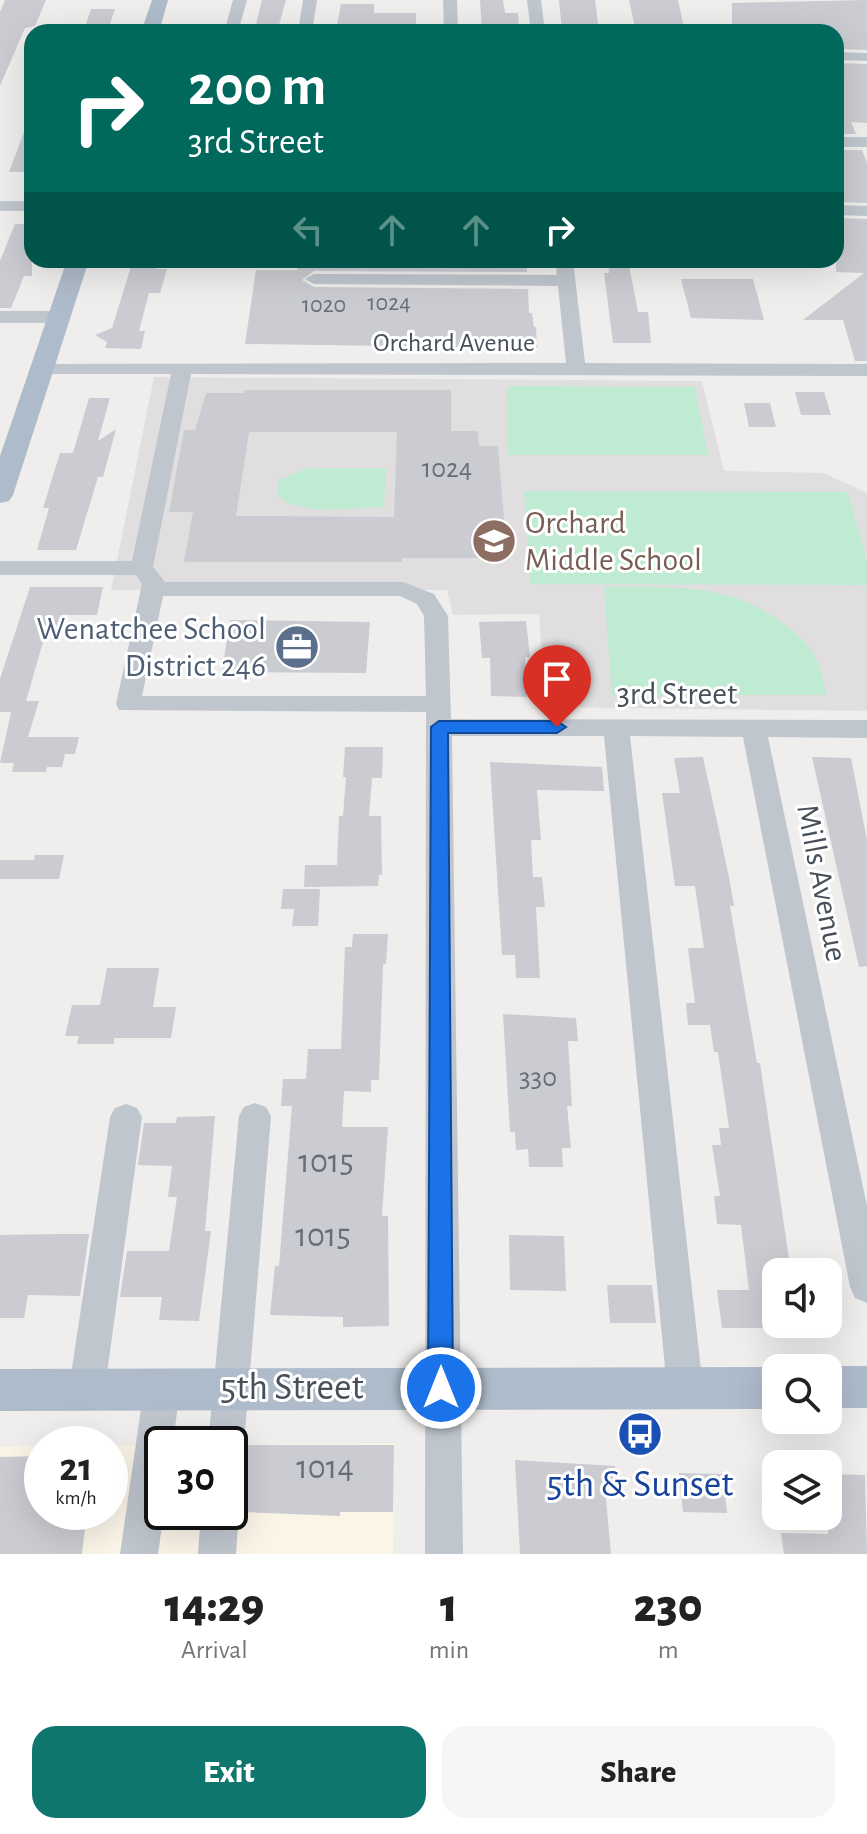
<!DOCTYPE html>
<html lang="en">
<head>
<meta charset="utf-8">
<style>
  body { margin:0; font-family:"Alegreya Sans",sans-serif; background:#f6f6f6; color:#222; height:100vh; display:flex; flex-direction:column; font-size:30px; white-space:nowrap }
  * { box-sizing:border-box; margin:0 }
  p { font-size:26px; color:#767676 }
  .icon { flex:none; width:44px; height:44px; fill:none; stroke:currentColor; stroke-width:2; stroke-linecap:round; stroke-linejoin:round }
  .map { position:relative; height:1554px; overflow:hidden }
  .sheet { display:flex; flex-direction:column; background:#fff; flex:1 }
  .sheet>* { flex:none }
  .hud { position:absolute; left:24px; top:24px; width:820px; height:244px; border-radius:24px; box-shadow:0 8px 32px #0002; background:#00695c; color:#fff; overflow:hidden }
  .controls { position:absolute; left:762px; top:1258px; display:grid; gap:16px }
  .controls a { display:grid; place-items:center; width:80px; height:80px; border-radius:16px; background:#fff; box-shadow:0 8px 32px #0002; font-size:40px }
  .speed { position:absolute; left:24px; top:1426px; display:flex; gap:16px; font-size:40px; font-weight:700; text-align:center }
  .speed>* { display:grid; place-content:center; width:104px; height:104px; border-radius:50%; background:#fff; box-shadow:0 8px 32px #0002; line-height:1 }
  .speed small { font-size:20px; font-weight:400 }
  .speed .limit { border:4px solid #111; border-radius:12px; background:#fff; color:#111 }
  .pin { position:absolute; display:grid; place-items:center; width:68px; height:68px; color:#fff; margin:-82px -34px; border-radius:50% 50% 50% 0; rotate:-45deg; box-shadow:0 0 8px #0007 }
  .pin .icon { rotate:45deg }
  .me { position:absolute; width:88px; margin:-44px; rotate:0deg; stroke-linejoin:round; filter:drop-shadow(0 0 6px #0008) }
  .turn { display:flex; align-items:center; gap:28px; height:168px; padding:0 32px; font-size:36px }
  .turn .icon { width:104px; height:104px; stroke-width:2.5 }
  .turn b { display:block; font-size:56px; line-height:68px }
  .lanes { display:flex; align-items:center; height:76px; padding:0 32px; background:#0003; justify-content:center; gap:40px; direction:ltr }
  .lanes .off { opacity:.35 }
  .eta { display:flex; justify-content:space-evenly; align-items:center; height:136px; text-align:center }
  .eta b { font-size:48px; font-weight:800; line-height:56px }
  .button { display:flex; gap:16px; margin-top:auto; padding:16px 32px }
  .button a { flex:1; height:92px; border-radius:24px; background:#0f766e; color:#fff; font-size:32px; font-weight:800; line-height:92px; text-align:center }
  .button a+a { background:#f6f6f6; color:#222 }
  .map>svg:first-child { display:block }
</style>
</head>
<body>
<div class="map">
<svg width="867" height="1554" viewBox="0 0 867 1554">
  <rect width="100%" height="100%" fill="#f0eded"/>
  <path fill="#faf5e7" d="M394 1443 393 1554H0V1447L42 1446V1512H110V1446L162 1445V1512H230V1445Z"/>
  <path fill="#e0dede" d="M154 377 702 381 724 471 824 473 867 493V711L546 707 539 614 453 615 447 590H111Z"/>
  <g fill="#beebd2">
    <path d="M507 386 695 387 708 455H508Z"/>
    <path d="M308 468H386L384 507C353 507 301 518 277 495L279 480Z"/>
    <path d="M524 491 848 492 867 562V585L530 584Z"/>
    <path d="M604 587C674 588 730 581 788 627 801 637 813 649 819 665 822 674 824 685 826 695H612Z"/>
  </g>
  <g fill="#caccd1" fill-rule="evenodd">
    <path d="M5 0H46L35 26 25 28 0 86V12Z"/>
    <path d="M262 0H286L277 32H254Z"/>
    <path d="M480 0H503L505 13H518L519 32H482Z"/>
    <path d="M559 0H595L599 31 562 32Z"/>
    <path d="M629 0H678L685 32H636Z"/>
    <path d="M867 0V50L836 49V32H732V3Z"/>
    <path d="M341 4H374V13H416V32H341L342 25H337Z"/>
    <path d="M91 9H115L108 30H84Z"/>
    <path d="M836 63 867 64V123L851 122 856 134H836Z"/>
    <path d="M30 116 32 172H9Z"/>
    <path d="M836 150H862L867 163V203L836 202Z"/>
    <path d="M836 218 867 219V361H855L843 320H803L864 273 836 272Z"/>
    <path d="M15 224H32V276H24L11 308H0V261Z"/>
    <path d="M133 260H158L156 269H167L160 293H149L139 331H145L141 349 105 348 107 342 95 335 112 328Z"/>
    <path d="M298 260H526L527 272 314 271 302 280 314 287 528 289 529 313H532L534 327H536L537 348 245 344 256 270H297Z"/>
    <path d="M608 260H628L638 312H648L651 343H613L604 273H609Z"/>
    <path d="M681 279H753L764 320 691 318Z"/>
    <path d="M245 390H451V431H478L479 446H498L507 558H402V562H184L193 512H169L184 430H195L206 393H244ZM249 432H397L394 517 236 516Z"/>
    <path d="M795 392H824L831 415H801Z"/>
    <path d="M89 398H110L98 441 116 429 103 477H98L76 550H37L49 508H43L60 453H73Z"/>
    <path d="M744 403H770L776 427H749Z"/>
    <path d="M30 587H103L97 615H64L58 635H45L26 701H39L28 737H79L75 754H65L62 767H47L46 772H12L14 763H0L11 712H0V679Z"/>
    <path d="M230 620 370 622 366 673 222 672Z"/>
    <path d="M526 621 530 657H525L527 697 491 696 490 658H482L479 622Z"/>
    <path d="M345 747H383L382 778H372L369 816H381L382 875H379L378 886 304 887 305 865H337L339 816H343L346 777H343Z"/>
    <path d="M703 757 729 877 734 906H730L757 1063H760L791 1272H776V1328H722L717 1290H749L741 1225 717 1224 714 1196H720L712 1145H721L719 1128H729L718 1052H714L710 1025H688L686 1003H695L688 948H704L695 886H675L662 793H680L674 758Z"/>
    <path d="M812 757 851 758 867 840V966L859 967Z"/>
    <path d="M490 762 602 767 604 791 537 790 541 840H531L533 877H542L545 907H536L540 978H516L515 955H502Z"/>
    <path d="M35 855H64L59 879H0V860H34Z"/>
    <path d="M283 889H320L318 926H292L294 909H281Z"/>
    <path d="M353 934H388L386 964H383L379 1080H371V1092L344 1091 342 1127H388L382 1216H388L389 1326 343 1327V1317L270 1315 275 1266H279L292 1106H281L283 1079H306L308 1049H341L345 947H352Z"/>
    <path d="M107 968H159L153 1007H176L171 1038H114V1044H77L79 1036H65L72 1005H100Z"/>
    <path d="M503 1014 576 1018 578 1041H568L572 1106H567L571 1148H562L563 1167H529L528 1149 516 1150 515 1132H510Z"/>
    <path d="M215 1116 205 1231H211L199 1321 159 1320 162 1297H120L127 1251H169L177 1197H168L172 1166 138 1165 144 1123H176L177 1117Z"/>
    <path d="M60 1234H89L80 1296 28 1295 24 1318H0V1235Z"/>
    <path d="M509 1235 564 1236 566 1291 510 1290Z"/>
    <path d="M607 1285H652L656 1323H610Z"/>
    <path d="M247 1445H394L393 1512H340V1516L242 1512Z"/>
    <path d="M42 1456V1512H87L82 1554H0V1457Z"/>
    <path d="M515 1460 615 1466 616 1487H605L611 1554H520Z"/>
    <path d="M679 1473 723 1474 727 1513 683 1512Z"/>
    <path d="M828 1474 865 1475 867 1554H784L781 1533 828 1534Z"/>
  </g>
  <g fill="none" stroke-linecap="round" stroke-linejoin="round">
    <g fill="#bfc6ce" fill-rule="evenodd">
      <path d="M233 0H247L238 32H224Z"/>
      <path d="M303 0H317L312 32H298Z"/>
      <path d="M443 0H457L458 32H444Z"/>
      <path d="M527 0H541L545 32H531Z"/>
      <path d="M836 52 867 53V61L836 60Z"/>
      <rect x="836" y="137" width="31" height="10"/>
      <rect x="0" y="201" width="32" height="10"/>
      <path d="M836 205 867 206V216L836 215Z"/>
      <path d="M555 260H573L585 363 867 364V376L191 374 153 567 165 582H403L434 594 448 616 451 719 867 720V738L768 737 867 1206V1303L855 1298 850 1287 743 737 630 736 703 1388 698 1400 685 1405 672 1400 667 1388 604 736H452L463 1554H425L426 712 119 710 116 704 142 584 136 575H0V561H132L171 374H42L35 372 32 368 35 364 566 363 558 286 314 284 305 279 314 274 557 275ZM163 596H400L417 604 424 616 426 696H142Z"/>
      <path d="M0 311H59L68 317 59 323H0Z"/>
      <path d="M255 1103 266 1107 271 1116 244 1444 239 1457 230 1460V1444H208L239 1116 244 1107Z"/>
      <path d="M126 1104 137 1108 142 1117 105 1388 100 1400 87 1405 74 1400 69 1388 110 1117 115 1108Z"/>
      <path d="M162 1371 175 1376 180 1388 173 1444H162L164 1512 158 1554H120L144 1388 149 1376Z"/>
      <path d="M230 1497 239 1512 236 1554H198L201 1512H230Z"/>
    </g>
    <g fill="#aebbca" fill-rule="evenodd">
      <path d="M152 0H168L159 32H141Z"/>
      <path d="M67 260H89L13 495 9 501 0 503V456Z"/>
      <path d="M828 1366H867V1408H828V1368H823Z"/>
      <path d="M776 1367V1409L0 1411V1369Z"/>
    </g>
  </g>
  <path fill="#1a73e8" stroke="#114b97" stroke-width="2" d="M439 721H557L566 727 557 733H448L453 1388 450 1397 441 1400 432 1397 428 1388 431 727Z"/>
  <defs>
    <g id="school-disc" transform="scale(2.3)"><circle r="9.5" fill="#8d6e63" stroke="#fff"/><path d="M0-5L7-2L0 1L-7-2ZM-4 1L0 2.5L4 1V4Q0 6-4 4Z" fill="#fff"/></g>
    <g id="office-disc" transform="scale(2.3)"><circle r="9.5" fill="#5c6f8a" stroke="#fff"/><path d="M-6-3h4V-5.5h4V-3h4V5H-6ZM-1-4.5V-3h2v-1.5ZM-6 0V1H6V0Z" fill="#fff"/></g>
    <g id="bus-disc" transform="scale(2.3)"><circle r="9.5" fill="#1a4fb4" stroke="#fff"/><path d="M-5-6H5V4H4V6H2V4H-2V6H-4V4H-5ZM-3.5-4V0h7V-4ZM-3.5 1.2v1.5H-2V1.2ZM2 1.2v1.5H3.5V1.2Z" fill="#fff"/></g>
  </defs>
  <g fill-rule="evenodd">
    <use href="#school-disc" x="494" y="541"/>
    <use href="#office-disc" x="297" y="647"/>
    <use href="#bus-disc" x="640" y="1434"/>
  </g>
  <g text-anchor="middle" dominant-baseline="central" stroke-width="6" stroke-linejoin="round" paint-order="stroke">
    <g font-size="24" fill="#686e77">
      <text x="389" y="303">1024</text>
      <text x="324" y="305">1020</text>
    </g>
    <g font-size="26" fill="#474f59" stroke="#fff">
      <text x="454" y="343">Orchard Avenue</text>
    </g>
    <g font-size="28" fill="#686e77">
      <text x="447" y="469">1024</text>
      <text x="538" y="1078">330</text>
    </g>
    <g font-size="32" fill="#785e54" stroke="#fff" text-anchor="start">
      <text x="525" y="523">Orchard<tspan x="525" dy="37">Middle School</tspan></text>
    </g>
    <g font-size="32" fill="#4e5e75" stroke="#fff" text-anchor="end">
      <text x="266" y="629">Wenatchee School<tspan x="266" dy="37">District 246</tspan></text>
    </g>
    <g font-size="32" fill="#474f59" stroke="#fff">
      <text x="677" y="694">3rd Street</text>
      <text transform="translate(822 883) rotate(79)">Mills Avenue</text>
    </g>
    <g font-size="34" fill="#686e77">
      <text x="326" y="1162">1015</text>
      <text x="323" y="1236">1015</text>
      <text x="325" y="1468">1014</text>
    </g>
    <g font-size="38" fill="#474f59" stroke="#fff">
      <text x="292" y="1388">5th Street</text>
    </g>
    <g font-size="38" fill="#164399" stroke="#fff">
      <text x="640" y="1485">5th &amp; Sunset</text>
    </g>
  </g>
</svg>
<div class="controls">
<a><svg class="icon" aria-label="sound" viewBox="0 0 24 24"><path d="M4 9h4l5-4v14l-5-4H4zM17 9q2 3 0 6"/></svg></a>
<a><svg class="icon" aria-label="search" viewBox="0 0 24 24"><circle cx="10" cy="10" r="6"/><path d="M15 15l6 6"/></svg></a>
<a><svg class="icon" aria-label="layers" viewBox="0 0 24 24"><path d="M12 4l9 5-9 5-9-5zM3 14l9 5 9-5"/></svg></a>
</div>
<div class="speed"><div>21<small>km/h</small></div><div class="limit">30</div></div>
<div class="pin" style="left:557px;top:727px;background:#d93025"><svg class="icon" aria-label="arrive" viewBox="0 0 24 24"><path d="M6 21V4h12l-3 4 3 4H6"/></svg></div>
<svg class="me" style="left:441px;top:1388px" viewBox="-20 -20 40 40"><circle r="17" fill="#1a73e8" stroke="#fff" stroke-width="3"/><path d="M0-11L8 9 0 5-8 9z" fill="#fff"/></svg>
<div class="hud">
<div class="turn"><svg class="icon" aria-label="right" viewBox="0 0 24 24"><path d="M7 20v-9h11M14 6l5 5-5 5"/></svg><div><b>200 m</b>3rd Street</div></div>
<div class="lanes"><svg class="icon off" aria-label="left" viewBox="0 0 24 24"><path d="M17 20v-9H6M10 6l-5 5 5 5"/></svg><svg class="icon off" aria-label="ahead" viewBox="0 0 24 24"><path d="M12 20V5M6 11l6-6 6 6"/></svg><svg class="icon off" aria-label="ahead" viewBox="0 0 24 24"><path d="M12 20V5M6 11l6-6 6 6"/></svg><svg class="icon" aria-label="right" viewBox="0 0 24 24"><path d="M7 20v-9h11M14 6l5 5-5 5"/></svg></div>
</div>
</div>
<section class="sheet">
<div class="eta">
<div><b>14:29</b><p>Arrival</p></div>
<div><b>1</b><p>min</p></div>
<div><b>230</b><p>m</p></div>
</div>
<div class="button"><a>Exit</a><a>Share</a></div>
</section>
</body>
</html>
